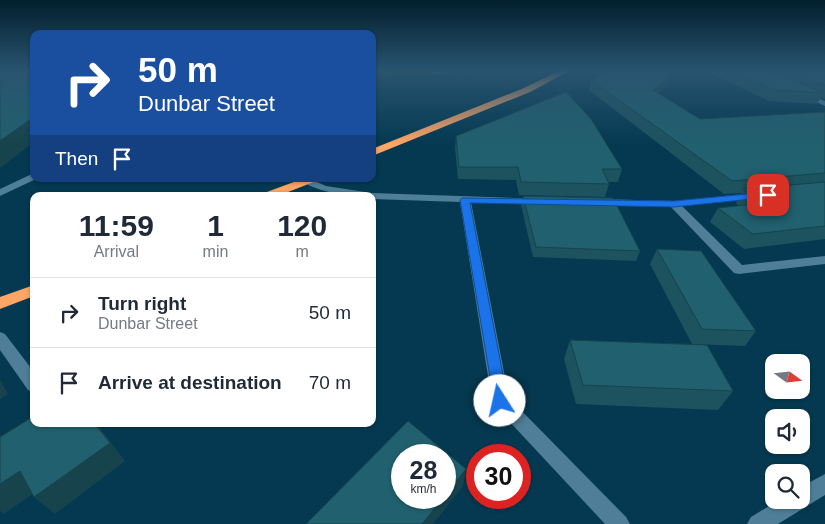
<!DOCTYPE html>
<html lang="en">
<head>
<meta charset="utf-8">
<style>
  body { margin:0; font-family:Arial,sans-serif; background:#f6f6f7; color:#1f2937; height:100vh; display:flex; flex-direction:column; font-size:19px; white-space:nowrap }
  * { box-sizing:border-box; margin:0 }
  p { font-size:16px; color:#747a83 }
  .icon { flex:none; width:28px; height:28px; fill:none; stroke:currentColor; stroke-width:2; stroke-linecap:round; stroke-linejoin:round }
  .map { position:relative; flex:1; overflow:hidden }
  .panel { position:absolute; left:30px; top:192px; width:346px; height:235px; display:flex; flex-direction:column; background:#fff; border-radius:10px; box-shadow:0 1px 4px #0004 }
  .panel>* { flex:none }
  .guide { position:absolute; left:30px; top:30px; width:346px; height:152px; border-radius:10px; box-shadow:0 1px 4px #0004; background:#1a4fa0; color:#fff; overflow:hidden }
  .needle { width:32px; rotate:105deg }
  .controls { position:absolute; left:765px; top:354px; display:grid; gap:10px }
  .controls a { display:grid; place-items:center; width:45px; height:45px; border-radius:10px; background:#fff; box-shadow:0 1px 4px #0004; font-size:25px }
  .speed { position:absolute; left:391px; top:444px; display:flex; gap:10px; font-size:25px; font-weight:700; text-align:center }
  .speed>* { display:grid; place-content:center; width:65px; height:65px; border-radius:50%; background:#fff; box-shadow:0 1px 4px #0004; line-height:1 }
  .speed small { font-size:12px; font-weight:400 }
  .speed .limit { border:8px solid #d22; background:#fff; color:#111 }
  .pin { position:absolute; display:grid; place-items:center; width:42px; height:42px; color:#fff; margin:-21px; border-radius:10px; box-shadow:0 2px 8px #0006 }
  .me { position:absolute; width:55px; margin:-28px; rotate:350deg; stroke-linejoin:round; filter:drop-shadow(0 0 4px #0008) }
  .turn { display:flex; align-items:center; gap:18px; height:105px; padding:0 25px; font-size:22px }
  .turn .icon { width:65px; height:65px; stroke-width:2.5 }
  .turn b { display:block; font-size:35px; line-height:42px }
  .then { display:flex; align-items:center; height:48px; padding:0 25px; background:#0003; gap:10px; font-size:19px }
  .eta { display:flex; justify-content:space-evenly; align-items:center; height:85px; text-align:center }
  .eta b { font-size:30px; font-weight:700; line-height:35px }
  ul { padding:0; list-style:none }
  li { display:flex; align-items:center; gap:15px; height:70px; padding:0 25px; border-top:1px solid #e0e1e3 }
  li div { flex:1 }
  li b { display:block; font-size:19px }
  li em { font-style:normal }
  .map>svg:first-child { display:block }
</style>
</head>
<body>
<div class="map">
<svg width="825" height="524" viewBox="0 0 825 524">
  <rect width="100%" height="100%" fill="#043951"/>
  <path fill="#404610" d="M372 70H555L373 77Z"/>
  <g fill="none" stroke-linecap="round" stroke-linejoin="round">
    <g fill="#4f7e99" fill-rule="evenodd">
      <path d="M453 70 435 75 432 73 440 70Z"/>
      <path d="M805 93 825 101V106L803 96 802 95Z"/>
      <path d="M34 173V179H36L0 196V189Z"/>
      <path d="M304 179H310L326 186 372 193 542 199 543 201 538 204 471 202 509 398 626 517 630 524H605L495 406 492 401 460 202 372 199V196C348 196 326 194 304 183L302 181Z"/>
      <path d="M755 193 759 194 760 196 759 198 682 206 742 265 825 256V264L739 274 734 273 671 207 598 205 593 202 598 199 674 201Z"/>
      <path d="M0 332 5 334 34 372V392L28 390 0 350Z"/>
      <path d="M825 474V495L778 524H747L751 517 779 500H801V487Z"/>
    </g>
    <g fill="#ffa565" fill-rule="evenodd">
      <path d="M561 70H571L530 92 372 156V149L524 88Z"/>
      <path d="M302 179H318L316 181 278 196H262L264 193Z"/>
      <path d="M34 285V296L0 309V297Z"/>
    </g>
  </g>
  <g fill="#1c535f">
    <path d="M684 70 658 93 700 119 825 112V239L744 249 710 222 718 208 739 206 736 203 741 193 724 194 589 90 591 80Z"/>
    <path d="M703 70H825V99L821 97 817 104 769 101Z"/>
    <path d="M456 136 622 169 618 182H608L609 184 605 197 519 195 516 180 458 179 455 148Z"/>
    <path d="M523 196 640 251 636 261 533 257 521 205Z"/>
    <path d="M657 249 756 331 745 346 692 344 650 264Z"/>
    <path d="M570 340 733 391 718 410 576 404 564 359Z"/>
  </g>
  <g fill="#17434d">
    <path d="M676 70H684L649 101 653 90Z"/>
    <path d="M34 117V142L0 168V141Z"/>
    <path d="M0 379 8 394 0 399Z"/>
    <path d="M95 424H97L125 461 55 514 34 497Z"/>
    <path d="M466 469 463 486 433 524H422L443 498H445V495Z"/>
    <path d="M20 471 41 488 4 514 0 511V484Z"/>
  </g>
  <g fill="#21606e" stroke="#17434d">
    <path d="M0 70H34V117L0 141Z"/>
    <path d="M614 70H676L653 90 700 119 825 112V173L732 181 591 80Z"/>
    <path d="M730 70H769L824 93 774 90Z"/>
    <path d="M788 70H825V85Z"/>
    <path d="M566 92 591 119 622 169H602L609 184 521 182 518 167H459L456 136Z"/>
    <path d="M825 182V226L753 234 718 208 763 203 743 189Z"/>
    <path d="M523 196 613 198 640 251 536 247Z"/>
    <path d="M657 249 701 251 756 331 702 329Z"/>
    <path d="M570 340 707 345 733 391 583 385Z"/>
    <path d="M34 416V424H95L110 443 34 497 20 471 0 484V437Z"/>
    <path d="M408 421 466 469 445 495V455H402V498H443L422 524H306Z"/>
  </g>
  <linearGradient id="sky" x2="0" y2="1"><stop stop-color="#021f2d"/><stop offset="0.49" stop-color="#295470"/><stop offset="1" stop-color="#295470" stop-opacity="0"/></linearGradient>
  <rect width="825" height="144" fill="url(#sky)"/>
  <path fill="#1a73e8" stroke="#114b97" d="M768 192 772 193V197L674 207 470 203 508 401 506 406 500 408 495 406 460 200 462 198 674 201Z"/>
</svg>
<div class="controls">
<a><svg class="needle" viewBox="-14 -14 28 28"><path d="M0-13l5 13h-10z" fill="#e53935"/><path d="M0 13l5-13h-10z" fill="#747a83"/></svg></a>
<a><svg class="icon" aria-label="sound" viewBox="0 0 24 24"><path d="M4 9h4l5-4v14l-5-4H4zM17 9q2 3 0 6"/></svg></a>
<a><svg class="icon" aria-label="search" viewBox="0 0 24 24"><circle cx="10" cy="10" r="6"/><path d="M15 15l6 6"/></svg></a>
</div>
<div class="speed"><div>28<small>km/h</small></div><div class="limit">30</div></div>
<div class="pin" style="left:768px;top:195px;background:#d93025"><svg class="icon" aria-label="arrive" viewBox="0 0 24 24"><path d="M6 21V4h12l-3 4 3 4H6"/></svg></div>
<svg class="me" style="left:500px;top:401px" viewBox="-20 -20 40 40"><circle r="19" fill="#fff"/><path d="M0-13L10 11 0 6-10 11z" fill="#1a73e8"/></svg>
<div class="guide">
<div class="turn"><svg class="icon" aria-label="right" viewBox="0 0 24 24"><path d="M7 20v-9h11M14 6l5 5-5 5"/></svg><div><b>50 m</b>Dunbar Street</div></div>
<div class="then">Then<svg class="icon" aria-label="arrive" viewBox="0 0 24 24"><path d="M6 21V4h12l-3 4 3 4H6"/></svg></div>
</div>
<section class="panel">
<div class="eta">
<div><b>11:59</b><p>Arrival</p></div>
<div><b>1</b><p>min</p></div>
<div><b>120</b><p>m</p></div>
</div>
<ul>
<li><svg class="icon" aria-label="right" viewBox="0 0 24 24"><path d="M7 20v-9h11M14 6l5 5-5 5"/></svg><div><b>Turn right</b><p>Dunbar Street</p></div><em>50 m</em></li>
<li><svg class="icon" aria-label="arrive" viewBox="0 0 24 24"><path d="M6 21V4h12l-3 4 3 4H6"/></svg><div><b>Arrive at destination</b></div><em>70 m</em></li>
</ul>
</section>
</div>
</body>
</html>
